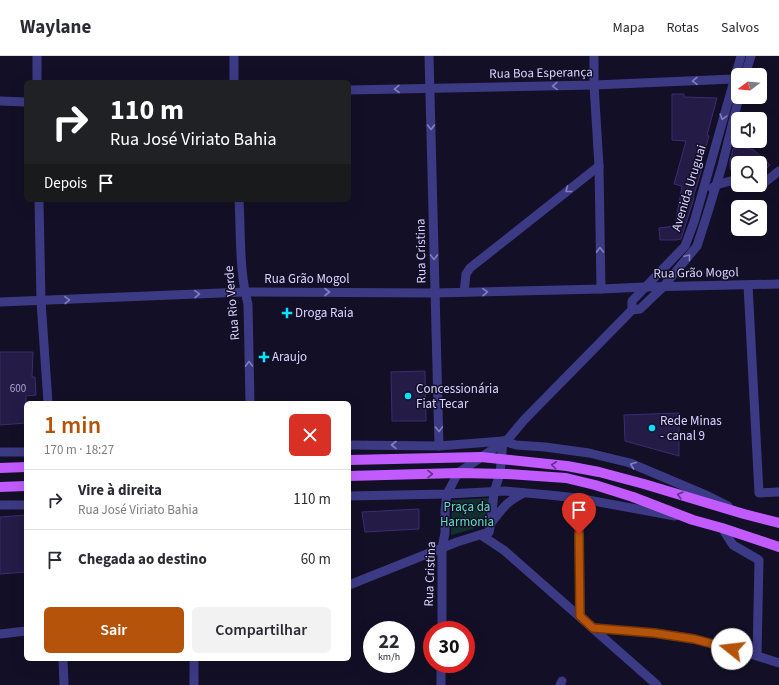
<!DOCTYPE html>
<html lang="pt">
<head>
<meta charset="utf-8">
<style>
  body { margin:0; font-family:"Source Sans 3",sans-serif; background:#f2f2f3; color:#2b2b33; height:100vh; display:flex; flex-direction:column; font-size:15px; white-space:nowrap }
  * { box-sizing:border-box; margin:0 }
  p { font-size:13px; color:#7c7c81 }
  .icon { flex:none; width:22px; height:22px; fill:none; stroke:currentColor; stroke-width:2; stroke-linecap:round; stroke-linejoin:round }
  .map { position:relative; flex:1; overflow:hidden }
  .side { position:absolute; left:24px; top:345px; width:327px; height:260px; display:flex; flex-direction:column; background:#fff; border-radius:6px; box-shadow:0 4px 16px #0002 }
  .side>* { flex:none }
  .guide { position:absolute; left:24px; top:24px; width:327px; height:122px; border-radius:6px; box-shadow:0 4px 16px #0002; background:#202124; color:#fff; overflow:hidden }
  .needle { width:26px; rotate:254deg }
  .controls { position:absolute; left:731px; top:12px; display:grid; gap:8px }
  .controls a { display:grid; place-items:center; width:36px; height:36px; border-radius:6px; background:#fff; box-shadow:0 4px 16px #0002; font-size:20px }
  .speed { position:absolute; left:363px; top:565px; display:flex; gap:8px; font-size:20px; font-weight:700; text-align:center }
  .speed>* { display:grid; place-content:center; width:52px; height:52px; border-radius:50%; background:#fff; box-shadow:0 4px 16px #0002; line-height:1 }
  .speed small { font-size:10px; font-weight:400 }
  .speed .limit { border:6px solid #d22; background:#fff; color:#111 }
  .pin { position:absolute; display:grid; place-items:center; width:34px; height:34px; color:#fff; margin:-41px -17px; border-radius:50% 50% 50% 0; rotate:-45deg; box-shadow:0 0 4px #0007 }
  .pin .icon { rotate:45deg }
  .me { position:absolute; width:44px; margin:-22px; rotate:286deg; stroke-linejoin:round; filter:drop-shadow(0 0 3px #0008) }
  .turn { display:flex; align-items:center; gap:14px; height:84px; padding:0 20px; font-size:18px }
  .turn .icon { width:52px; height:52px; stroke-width:2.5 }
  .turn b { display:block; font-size:28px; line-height:34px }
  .then { display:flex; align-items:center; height:38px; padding:0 20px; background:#0003; gap:8px; font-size:15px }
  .round { display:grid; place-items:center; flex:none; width:42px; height:42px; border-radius:6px; background:#f2f2f3 }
  .headline { display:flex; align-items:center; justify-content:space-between; height:68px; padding:0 20px }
  h1 { font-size:24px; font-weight:600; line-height:30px; color:#b45309 }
  .button { display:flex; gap:8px; margin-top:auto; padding:8px 20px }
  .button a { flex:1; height:46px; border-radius:6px; background:#b45309; color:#fff; font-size:16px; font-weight:600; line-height:46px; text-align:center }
  .button a+a { background:#f2f2f3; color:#2b2b33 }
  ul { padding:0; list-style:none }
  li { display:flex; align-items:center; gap:12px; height:60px; padding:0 20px; border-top:1px solid #e1e1e2 }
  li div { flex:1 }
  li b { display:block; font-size:15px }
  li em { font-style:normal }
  header { display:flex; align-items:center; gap:24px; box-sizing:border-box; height:56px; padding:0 20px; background:#fff; border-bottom:1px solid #e1e1e2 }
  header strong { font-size:19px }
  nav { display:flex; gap:22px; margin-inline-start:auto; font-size:14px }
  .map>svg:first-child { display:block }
</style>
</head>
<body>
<header>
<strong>Waylane</strong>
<nav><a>Mapa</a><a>Rotas</a><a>Salvos</a></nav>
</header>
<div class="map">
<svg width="779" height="629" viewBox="0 0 779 629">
  <rect width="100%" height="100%" fill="#130f26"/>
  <path fill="#12302f" d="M491 442 489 455 473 473 451 479 452 444Z"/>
  <g fill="#241b47" stroke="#3b2d73">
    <path d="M672 38H684V41L717 42 707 79 709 80 700 112H702L693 142H694L682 180 681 183 676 184H660L659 172 675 170 682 130 674 128 686 85 672 84Z"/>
    <path d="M734 89 754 94 770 109 760 119V107H738V120L733 118 730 112V105Z"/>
    <path d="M0 296H33L32 321H35L36 339 26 340V367L0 369Z"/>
    <path d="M425 315 426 365H392L391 316Z"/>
    <path d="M679 357V400L625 385 624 359Z"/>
    <path d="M419 453V473L365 476 362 456Z"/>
    <path d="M26 459V516L0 518V461Z"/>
  </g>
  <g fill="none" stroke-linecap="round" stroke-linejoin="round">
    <g stroke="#3d3a85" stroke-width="9">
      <path d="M37 0V26"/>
      <path d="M234 0V26"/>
      <path d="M429 0 439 390"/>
      <path d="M594 0V29L599 110 601 233"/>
      <path d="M745 19 751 0"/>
      <path d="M349 34 594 29 734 23"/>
      <path d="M0 45 26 46"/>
      <path d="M745 129 759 131 779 115"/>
      <path d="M712 132 716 129 734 124"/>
      <path d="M39 144 41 245 48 347"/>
      <path d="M239 144C241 178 239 216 248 248L250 347"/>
      <path d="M748 229 759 437 779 436"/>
      <path d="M464 236 466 218 470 212 599 110"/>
      <path d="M0 246 245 236 435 237 601 233 645 231 779 228"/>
      <path d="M632 254V245L685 190 694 166 702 138 741 0"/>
      <path d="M349 389 439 390 503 385 516 389 545 391 589 397 630 407 708 440 728 450"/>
      <path d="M0 396H26"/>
      <path d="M349 440 447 438 505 435 549 439 577 442 675 460"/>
      <path d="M0 449H26"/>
      <path d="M579 464 580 560"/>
      <path d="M491 467C502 453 507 445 524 437"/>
      <path d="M722 472 733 489 759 504 757 600"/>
      <path d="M489 476 491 467 494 436 500 418 503 385"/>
      <path d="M481 479 505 495 657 629"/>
      <path d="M349 529 457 486 489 476"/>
      <path d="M593 572 654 577 695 583 757 600 779 607"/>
      <path d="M442 574V492L445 477V454L447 438 458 417 508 383 524 364 632 254 640 253 663 231 697 190 707 159 722 110 739 41"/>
      <path d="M0 578 26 575"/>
      <path d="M63 603 64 629"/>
      <path d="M194 603V629"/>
      <path d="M441 629V608"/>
      <path d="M560 629 562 625"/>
    </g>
    <g stroke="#c25bff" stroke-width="10">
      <path d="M349 404 481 401 567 410 599 416 644 428 744 458 779 467"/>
      <path d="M0 412 26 411"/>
      <path d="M349 420 458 417 507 418 566 422 595 429 633 441 693 464 722 472 779 491"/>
      <path d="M0 431 26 430"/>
    </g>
  </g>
  <defs><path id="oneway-chevron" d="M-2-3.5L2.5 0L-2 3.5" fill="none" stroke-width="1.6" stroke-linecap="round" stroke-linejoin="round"/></defs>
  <g stroke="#837fbc">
    <use href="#oneway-chevron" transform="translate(695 25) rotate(178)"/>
    <use href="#oneway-chevron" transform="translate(555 30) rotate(179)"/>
    <use href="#oneway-chevron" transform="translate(397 33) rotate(179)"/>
    <use href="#oneway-chevron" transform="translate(723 61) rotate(105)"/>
    <use href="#oneway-chevron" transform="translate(431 71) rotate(89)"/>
    <use href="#oneway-chevron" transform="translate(568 134) rotate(142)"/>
    <use href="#oneway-chevron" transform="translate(600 194) rotate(-91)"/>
    <use href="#oneway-chevron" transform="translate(434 201) rotate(89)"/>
    <use href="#oneway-chevron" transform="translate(688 201) rotate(-50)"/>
    <use href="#oneway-chevron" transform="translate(327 236)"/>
    <use href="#oneway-chevron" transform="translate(485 236) rotate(-1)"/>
    <use href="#oneway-chevron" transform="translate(197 238) rotate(-2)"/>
    <use href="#oneway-chevron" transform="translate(67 244) rotate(-2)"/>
    <use href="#oneway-chevron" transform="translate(249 308) rotate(-91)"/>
    <use href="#oneway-chevron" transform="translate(439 373) rotate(88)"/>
    <use href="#oneway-chevron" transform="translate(394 389) rotate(-180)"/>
    <use href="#oneway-chevron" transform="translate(633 409) rotate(-159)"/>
  </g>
  <g stroke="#623188">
    <use href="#oneway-chevron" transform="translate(554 409) rotate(-174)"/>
    <use href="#oneway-chevron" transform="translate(430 418) rotate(-1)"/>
    <use href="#oneway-chevron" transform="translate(680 439) rotate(-164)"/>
  </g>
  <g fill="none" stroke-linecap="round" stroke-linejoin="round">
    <g stroke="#753606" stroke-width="10">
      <path id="route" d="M579 478 580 560 593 572 654 577 694 583 732 593"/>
    </g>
    <use href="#route" stroke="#b45309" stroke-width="7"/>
  </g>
  <g fill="#00e5ff" stroke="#130f26" stroke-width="1.5">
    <path d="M285 251h4v4h4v4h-4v4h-4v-4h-4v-4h4z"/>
    <path d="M262 295h4v4h4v4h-4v4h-4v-4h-4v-4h4z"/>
    <circle cx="408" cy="340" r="4"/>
    <circle cx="652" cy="372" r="4"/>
  </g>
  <g text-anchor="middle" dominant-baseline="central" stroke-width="3" stroke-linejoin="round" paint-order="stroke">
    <g font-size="11" fill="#aca6d1">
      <text x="18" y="332">600</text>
    </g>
    <g font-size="13" fill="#d9d4ff" stroke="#130f26">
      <text transform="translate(541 17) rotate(-1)">Rua Boa Esperança</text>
      <text transform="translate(689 132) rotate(-73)">Avenida Uruguai</text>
      <text transform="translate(421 195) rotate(-91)">Rua Cristina</text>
      <text transform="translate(696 217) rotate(-1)">Rua Grão Mogol</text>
      <text x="307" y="223">Rua Grão Mogol</text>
      <text transform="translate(232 247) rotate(-95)">Rua Rio Verde</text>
      <text transform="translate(430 518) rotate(-88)">Rua Cristina</text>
    </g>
    <g font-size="13" fill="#d9d4ff" stroke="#130f26" text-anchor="start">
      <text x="295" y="257">Droga Raia</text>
      <text x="272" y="301">Araujo</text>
      <text x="416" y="333">Concessionária<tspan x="416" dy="15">Fiat Tecar</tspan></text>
      <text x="660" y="365">Rede Minas<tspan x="660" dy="15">- canal 9</tspan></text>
    </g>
    <g font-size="13" fill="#5fe0c0" stroke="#130f26">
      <text x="467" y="451">Praça da<tspan x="467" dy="15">Harmonia</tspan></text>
    </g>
  </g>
</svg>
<div class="controls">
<a><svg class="needle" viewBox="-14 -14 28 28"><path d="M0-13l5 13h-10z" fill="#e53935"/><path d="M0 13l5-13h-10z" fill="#7c7c81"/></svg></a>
<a><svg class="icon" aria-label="sound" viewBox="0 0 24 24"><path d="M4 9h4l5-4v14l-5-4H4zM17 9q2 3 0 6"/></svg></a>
<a><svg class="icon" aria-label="search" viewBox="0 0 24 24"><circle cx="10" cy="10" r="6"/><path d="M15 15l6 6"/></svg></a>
<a><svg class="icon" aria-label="layers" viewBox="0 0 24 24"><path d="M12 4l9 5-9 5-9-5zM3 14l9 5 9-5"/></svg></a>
</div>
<div class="speed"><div>22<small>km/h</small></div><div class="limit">30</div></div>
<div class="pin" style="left:579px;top:478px;background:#d93025"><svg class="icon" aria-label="arrive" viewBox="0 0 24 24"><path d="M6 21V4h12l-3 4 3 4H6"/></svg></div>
<svg class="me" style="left:732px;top:593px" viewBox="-20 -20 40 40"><circle r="19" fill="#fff"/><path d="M0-13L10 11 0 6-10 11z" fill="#b45309"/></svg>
<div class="guide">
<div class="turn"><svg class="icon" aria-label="right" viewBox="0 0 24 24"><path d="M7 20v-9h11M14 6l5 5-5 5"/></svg><div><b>110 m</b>Rua José Viriato Bahia</div></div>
<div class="then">Depois<svg class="icon" aria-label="arrive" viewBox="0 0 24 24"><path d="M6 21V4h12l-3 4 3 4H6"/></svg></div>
</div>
<section class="side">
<div class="headline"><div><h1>1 min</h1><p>170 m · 18:27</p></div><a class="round" style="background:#d93025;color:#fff"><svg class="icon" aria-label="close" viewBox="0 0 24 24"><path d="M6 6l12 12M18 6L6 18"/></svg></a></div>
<ul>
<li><svg class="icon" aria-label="right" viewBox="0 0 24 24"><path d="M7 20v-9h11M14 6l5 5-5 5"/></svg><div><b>Vire à direita</b><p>Rua José Viriato Bahia</p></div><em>110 m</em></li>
<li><svg class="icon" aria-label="arrive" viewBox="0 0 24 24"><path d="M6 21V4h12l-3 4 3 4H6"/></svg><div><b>Chegada ao destino</b></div><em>60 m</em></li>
</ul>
<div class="button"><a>Sair</a><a>Compartilhar</a></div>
</section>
</div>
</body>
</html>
